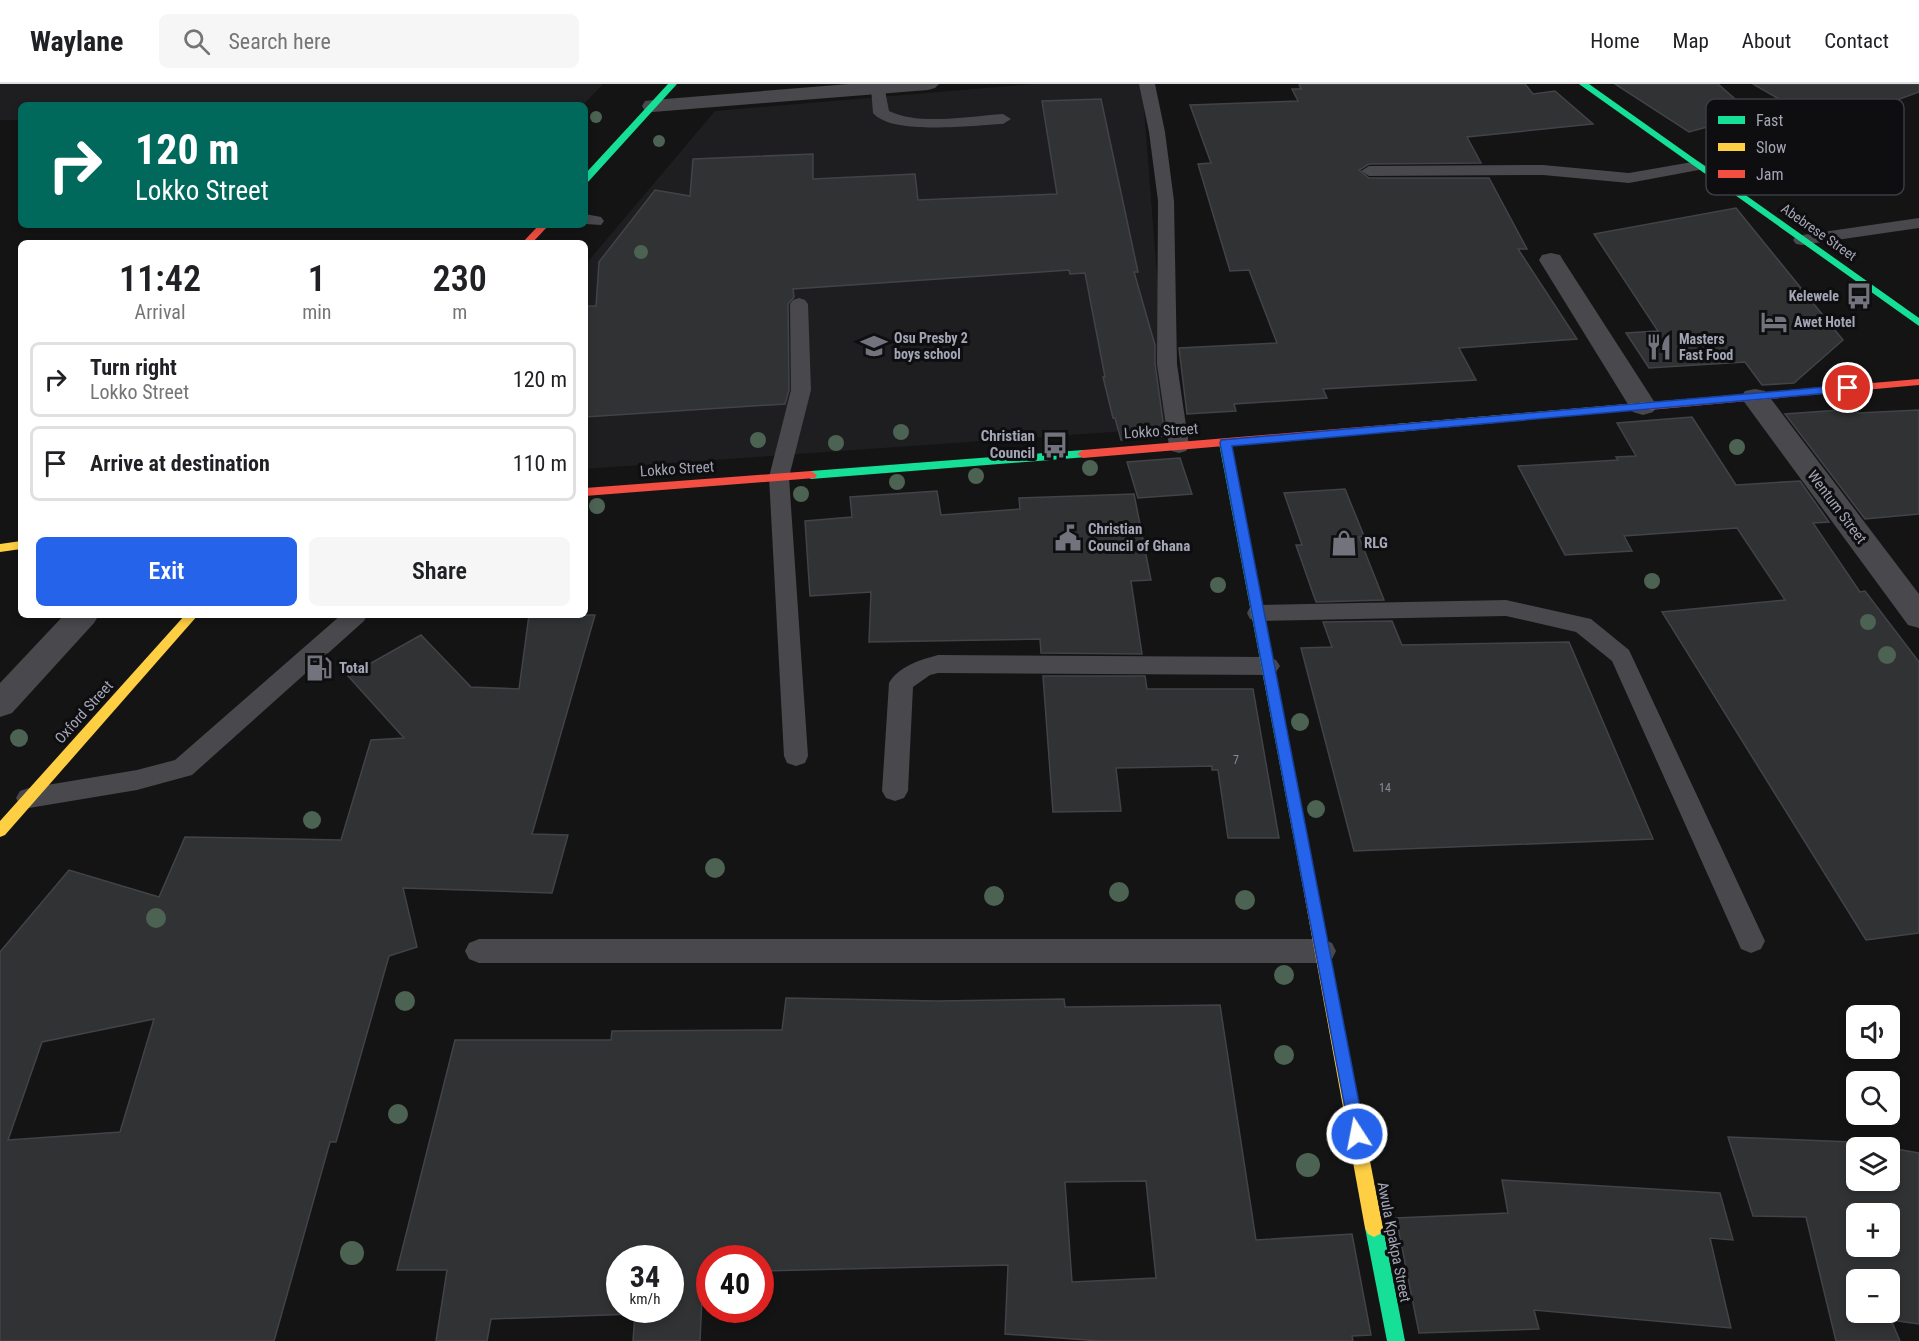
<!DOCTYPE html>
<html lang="en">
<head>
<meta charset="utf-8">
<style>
  body { margin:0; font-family:"Roboto Condensed",sans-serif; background:#f6f6f6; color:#202124; height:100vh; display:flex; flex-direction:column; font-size:22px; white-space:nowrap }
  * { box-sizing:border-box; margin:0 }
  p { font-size:20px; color:#757577 }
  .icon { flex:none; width:33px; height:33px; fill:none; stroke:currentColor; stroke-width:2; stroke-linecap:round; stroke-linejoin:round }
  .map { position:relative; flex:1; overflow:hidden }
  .sheet { position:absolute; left:18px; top:156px; width:570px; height:378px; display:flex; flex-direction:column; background:#fff; border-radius:9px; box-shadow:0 3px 9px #0003 }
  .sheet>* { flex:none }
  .guide { position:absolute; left:18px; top:18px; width:570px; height:126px; border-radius:9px; box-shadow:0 3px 9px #0003; background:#00695c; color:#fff; overflow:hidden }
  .buttons { position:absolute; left:1846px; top:921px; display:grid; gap:12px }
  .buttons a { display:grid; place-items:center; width:54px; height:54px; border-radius:9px; background:#fff; box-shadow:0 3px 9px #0003; font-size:30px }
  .speed { position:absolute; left:606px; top:1161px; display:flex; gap:12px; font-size:30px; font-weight:700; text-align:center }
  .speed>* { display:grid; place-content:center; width:78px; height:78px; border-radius:50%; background:#fff; box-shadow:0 3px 9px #0003; line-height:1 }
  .speed small { font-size:15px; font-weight:400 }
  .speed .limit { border:9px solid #d22; background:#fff; color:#111 }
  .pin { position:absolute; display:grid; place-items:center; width:51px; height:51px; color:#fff; margin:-26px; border:3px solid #fff; border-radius:50%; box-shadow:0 2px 6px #0007 }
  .me { position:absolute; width:66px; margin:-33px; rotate:349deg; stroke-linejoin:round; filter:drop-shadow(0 0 4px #0008) }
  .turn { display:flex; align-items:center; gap:21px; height:126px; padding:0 18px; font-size:27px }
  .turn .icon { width:78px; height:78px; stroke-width:2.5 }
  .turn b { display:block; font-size:42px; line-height:51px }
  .eta { display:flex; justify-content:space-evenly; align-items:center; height:102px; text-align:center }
  .eta b { font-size:36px; font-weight:600; line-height:42px }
  .cta { display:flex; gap:12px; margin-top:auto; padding:12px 18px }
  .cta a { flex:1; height:69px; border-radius:9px; background:#2563eb; color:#fff; font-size:24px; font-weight:600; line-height:69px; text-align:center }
  .cta a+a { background:#f6f6f6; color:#202124 }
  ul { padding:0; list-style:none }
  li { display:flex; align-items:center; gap:18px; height:75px; margin:0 12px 9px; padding:0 6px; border:3px solid #e0e0e0; border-radius:9px }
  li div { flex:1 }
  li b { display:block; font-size:22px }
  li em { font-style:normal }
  header { display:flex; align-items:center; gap:36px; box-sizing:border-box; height:84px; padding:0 30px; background:#fff; border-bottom:2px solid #e0e0e0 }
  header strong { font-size:28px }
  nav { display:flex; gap:33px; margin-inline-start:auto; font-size:21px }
  .search { width:420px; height:54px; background:#f6f6f6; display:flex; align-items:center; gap:15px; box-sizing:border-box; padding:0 21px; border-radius:9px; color:#757577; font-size:22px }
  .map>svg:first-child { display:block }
</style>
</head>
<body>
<header>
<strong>Waylane</strong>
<div class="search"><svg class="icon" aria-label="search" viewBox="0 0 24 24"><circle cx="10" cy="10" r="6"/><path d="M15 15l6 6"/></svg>Search here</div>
<nav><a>Home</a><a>Map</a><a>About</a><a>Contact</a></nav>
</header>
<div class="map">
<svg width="1919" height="1257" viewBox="0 0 1919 1257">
  <rect width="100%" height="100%" fill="#141414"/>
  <g fill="#1e1e21">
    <path d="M0 0H603L583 21H21V36H0Z"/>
    <path d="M1034 0H1142L1169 344 585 385V181L715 27Z"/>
  </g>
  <g fill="#313234" stroke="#424348" stroke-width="1.5" fill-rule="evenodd">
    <path d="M1299 0H1525L1533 10 1555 7 1593 40 1467 53 1481 79 1369 80 1359 86 1369 94H1489L1527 165H1518L1577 255 1459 264 1476 296 1323 305 1327 314 1234 320 1236 327 1187 330 1179 264 1277 259 1249 186 1230 187 1198 80 1211 79 1190 21 1298 17 1292 5H1301Z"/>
    <path d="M1615 0H1718L1818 88 1803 107 1746 69H1742L1707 43 1689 48Z"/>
    <path d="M1753 0H1919V8L1826 42Z"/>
    <path d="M1101 15 1138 188H1134L1155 261V280L1165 352 1121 356 1115 334H1113L1103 293H1105L1085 189 1070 190 1069 186 793 205 794 213 788 220 789 306 785 320 585 333V222H596L599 178 655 106 690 112 693 75 813 70V95L915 90 918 116 1057 110 1042 17Z"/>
    <path d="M1736 124 1843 256 1794 299 1762 301 1745 278 1649 284 1626 249 1658 247 1594 150Z"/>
    <path d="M1854 325 1858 329 1919 326V430L1865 435 1785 330Z"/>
    <path d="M1692 333 1736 401 1800 397 1829 438 1813 439 1860 508 1865 507 1919 578V849L1866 856 1662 528 1785 516 1737 444 1624 452 1632 467 1565 471 1518 382 1618 376 1616 373 1636 372 1617 339Z"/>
    <path d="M1180 374 1192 410 1138 414 1127 378Z"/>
    <path d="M1345 405 1364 452 1359 453 1384 516 1316 518 1296 461H1302L1284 409Z"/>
    <path d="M937 407 941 431 1020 425 1019 414 1134 410 1151 496 1131 497 1142 570 1041 569 1040 555 869 558 871 508 810 512 805 437 852 433 850 413Z"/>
    <path d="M529 531H595L532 750 568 751 552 809 403 804 417 863 389 872 336 1058H330L274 1257H0V868L69 786 159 813 185 753 341 756 371 656 404 654 348 592 421 551 471 603 519 605ZM154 935 120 1048 8 1056 42 958Z"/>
    <path d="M1392 537 1402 561 1569 558 1653 755 1354 767 1301 564 1332 563 1323 538Z"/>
    <path d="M1043 592H1145L1147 605H1253L1279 754H1228L1218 686H1212V682L1116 684 1121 727 1053 728Z"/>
    <path d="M786 914 937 917 1064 915 1065 923 1220 921 1256 1156 1352 1150 1371 1251 1352 1252 1353 1257H1100L1005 1250 1008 1181 760 1187V1174H710V1189H703L700 1257H633L635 1230 491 1235 487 1257H436L447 1186H397L455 956H611L612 947 782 946ZM1146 1097 1156 1194 1072 1198 1065 1098ZM620 1174H670V1226H620Z"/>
    <path d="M1728 1053 1853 1058 1886 1064H1857V1096H1890V1064L1919 1069V1240L1891 1236 1900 1257H1836L1806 1133 1753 1132ZM1857 1130H1890V1162H1857ZM1857 1196H1890V1228H1857Z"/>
    <path d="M1502 1096 1720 1109 1733 1156 1710 1154 1731 1244 1534 1226 1539 1245 1419 1249 1396 1134 1508 1129Z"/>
  </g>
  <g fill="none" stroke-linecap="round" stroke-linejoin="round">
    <g fill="#48484d" fill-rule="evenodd">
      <path d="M1139 0H1155L1165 48 1174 117 1177 280 1189 362 1186 367 1179 369 1172 367 1169 362 1157 280 1158 117 1149 48Z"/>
      <path d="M874 1H884L889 27C919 42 970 32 1003 30L1011 35 1003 40C975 41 892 52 873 29L871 4Z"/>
      <path d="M1698 77 1706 82 1704 85 1629 99 1543 91 1369 92 1361 87 1369 82 1543 81 1629 89Z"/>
      <path d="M585 130 601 133 604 137 601 141 585 140Z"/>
      <path d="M1919 134V144L1802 161 1796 160 1793 156 1796 152 1802 151Z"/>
      <path d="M799 214 805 216 808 220 811 306 789 393 808 672 805 679 796 682 787 679 784 672 769 393 791 306 790 220 793 216Z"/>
      <path d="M1506 516 1591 535 1629 566 1765 857 1761 865 1751 869 1741 865 1612 577 1576 548 1506 532 1258 537 1250 535 1247 529 1250 523 1258 521Z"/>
      <path d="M341 531H367L364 537 192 691 137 706 29 724 20 721 16 714 20 707 29 704 137 686 175 676Z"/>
      <path d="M938 571 1268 573 1276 576 1280 582 1276 588 1268 591 938 589 930 591 913 603 908 707 904 714 895 717 886 714 882 707 889 599C899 582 920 576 938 571Z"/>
      <path d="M479 855H1322L1332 859 1336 867 1332 875 1322 879H479L469 875 465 867 469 859Z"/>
    </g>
    <g fill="#48484d" fill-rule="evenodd">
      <path d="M849 0H939L935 4 928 6 653 28 645 27 642 22 645 17 653 16Z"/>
      <path d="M1551 169 1560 171 1563 176 1657 322 1653 328 1643 331 1633 328 1629 322 1539 176 1542 171Z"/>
      <path d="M1755 305 1765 307 1919 510V544L1908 541 1745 319 1741 313 1745 307Z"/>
      <path d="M64 531H99L94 539 12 629 0 633V599Z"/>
    </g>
    <g fill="#16e098" fill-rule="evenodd">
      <path d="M668 0H677L588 98 585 99V90Z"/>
      <path d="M1579 0H1589L1919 234V242Z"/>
      <path d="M1225 355 1231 359 1318 809 1316 813 1311 815 1306 813 1304 809 1219 359Z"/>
      <path d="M1083 366 1087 367V373L811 395 805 391 811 387Z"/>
      <path d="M1374 1135 1380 1138 1383 1144 1405 1257H1387L1365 1144 1368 1138Z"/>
    </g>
    <g fill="#ffcf43" fill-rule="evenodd">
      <path d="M1650 318 1654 320V324L1396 348 1390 344 1396 340Z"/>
      <path d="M21 457V465L0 468V460Z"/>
      <path d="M185 531H198L5 751 0 753V737Z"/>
      <path d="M1311 803 1316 805 1318 809 1383 1144 1380 1150 1374 1153 1368 1150 1365 1144 1304 809 1306 805Z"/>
    </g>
    <g fill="#f24e42" fill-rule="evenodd">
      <path d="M539 141H549L532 159H522Z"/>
      <path d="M1919 295V301L1650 326 1644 322 1650 318Z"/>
      <path d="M1396 340 1402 344 1400 347 1083 374 1077 370 1083 366Z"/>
      <path d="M811 387 817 391 815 394 585 412V404Z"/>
    </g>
  </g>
  <g fill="#4c6252">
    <circle cx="596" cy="33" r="6"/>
    <circle cx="659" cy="57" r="6"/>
    <circle cx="641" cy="168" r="7"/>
    <circle cx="901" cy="348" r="8"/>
    <circle cx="758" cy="356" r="8"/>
    <circle cx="836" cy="359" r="8"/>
    <circle cx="1737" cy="363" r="8"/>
    <circle cx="1090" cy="384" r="8"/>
    <circle cx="976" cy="392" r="8"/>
    <circle cx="897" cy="398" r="8"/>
    <circle cx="801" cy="410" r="8"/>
    <circle cx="597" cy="422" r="8"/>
    <circle cx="1652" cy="497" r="8"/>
    <circle cx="1218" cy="501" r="8"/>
    <circle cx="1868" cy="538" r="8"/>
    <circle cx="1887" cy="571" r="9"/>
    <circle cx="1300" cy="638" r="9"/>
    <circle cx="19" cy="654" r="9"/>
    <circle cx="1316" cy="725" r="9"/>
    <circle cx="312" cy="736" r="9"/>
    <circle cx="715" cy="784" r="10"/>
    <circle cx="1119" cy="808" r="10"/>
    <circle cx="994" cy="812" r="10"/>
    <circle cx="1245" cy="816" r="10"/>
    <circle cx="156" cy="834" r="10"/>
    <circle cx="1284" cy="891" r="10"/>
    <circle cx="405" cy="917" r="10"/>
    <circle cx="1284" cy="971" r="10"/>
    <circle cx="398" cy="1030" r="10"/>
    <circle cx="1308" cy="1081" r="12"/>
    <circle cx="352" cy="1169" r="12"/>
  </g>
  <path fill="#2563eb" stroke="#184099" stroke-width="1.5" d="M1848 301 1852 302V307L1232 362 1365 1050 1363 1056 1357 1059 1351 1056 1220 359 1221 356Z"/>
  <defs>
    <g id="bus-bare" transform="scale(2.07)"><path d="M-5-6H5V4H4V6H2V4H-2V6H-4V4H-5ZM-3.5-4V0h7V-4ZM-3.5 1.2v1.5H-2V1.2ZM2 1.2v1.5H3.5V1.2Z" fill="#72737d" stroke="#0e0e10" stroke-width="2.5" paint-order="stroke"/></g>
    <g id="hotel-bare" transform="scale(2.07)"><path d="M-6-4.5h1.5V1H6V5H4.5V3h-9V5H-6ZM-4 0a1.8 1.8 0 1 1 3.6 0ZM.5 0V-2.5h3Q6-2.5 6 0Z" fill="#72737d" stroke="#0e0e10" stroke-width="2.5" paint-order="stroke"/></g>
    <g id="school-bare" transform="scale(2.07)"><path d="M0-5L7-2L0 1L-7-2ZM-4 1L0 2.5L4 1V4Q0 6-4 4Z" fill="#72737d" stroke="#0e0e10" stroke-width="2.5" paint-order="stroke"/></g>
    <g id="restaurant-bare" transform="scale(2.07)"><path d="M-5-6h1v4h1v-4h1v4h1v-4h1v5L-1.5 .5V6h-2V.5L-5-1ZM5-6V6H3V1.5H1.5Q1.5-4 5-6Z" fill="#72737d" stroke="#0e0e10" stroke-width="2.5" paint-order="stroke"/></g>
    <g id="civic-bare" transform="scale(2.07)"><path d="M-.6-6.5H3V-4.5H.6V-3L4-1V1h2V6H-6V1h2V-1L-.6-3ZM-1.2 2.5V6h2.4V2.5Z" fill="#72737d" stroke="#0e0e10" stroke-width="2.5" paint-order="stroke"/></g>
    <g id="shop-bare" transform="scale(2.07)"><path d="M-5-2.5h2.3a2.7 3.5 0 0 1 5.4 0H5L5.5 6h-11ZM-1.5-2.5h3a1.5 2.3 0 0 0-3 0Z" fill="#72737d" stroke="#0e0e10" stroke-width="2.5" paint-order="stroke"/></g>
    <g id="fuel-bare" transform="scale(2.07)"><path d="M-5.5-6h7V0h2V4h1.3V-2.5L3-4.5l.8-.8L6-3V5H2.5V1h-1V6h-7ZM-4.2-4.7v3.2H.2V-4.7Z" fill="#72737d" stroke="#0e0e10" stroke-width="2.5" paint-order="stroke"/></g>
  </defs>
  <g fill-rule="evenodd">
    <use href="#bus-bare" x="1859" y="212"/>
    <use href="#hotel-bare" x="1774" y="238"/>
    <use href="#school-bare" x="874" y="262"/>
    <use href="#restaurant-bare" x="1659" y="263"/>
    <use href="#bus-bare" x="1055" y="361"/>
    <use href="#civic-bare" x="1068" y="454"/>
    <use href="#shop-bare" x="1344" y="459"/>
    <use href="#fuel-bare" x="319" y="584"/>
  </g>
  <g text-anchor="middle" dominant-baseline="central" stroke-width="6" stroke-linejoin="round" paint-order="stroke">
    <g font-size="12" fill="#878996">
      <text x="1236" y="676">7</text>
      <text x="1385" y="704">14</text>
    </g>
    <g font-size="14" fill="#a4a6b6" stroke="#0e0e10">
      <text transform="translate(1819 148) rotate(35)">Abebrese Street</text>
    </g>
    <g font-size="14" font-weight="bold" fill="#a4a6b6" stroke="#0e0e10" text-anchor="start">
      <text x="1839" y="212" text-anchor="end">Kelewele</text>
      <text x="1794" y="238">Awet Hotel</text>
      <text x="894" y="254">Osu Presby 2<tspan x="894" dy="16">boys school</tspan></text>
      <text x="1679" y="255">Masters<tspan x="1679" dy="16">Fast Food</tspan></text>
    </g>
    <g font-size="15" fill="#a4a6b6" stroke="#0e0e10">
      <text transform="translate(1161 347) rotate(-4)">Lokko Street</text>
      <text transform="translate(677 385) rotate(-4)">Lokko Street</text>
      <text transform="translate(1837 423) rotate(53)">Wentum Street</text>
      <text transform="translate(84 628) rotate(-48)">Oxford Street</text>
      <text transform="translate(1394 1158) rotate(79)">Awula Kpakpa Street</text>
    </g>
    <g font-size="15" font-weight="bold" fill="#a4a6b6" stroke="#0e0e10" text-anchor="start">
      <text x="1035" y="352" text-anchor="end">Christian<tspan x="1035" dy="17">Council</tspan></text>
      <text x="1088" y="445">Christian<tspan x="1088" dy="17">Council of Ghana</tspan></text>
      <text x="1364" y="459">RLG</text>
      <text x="339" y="584">Total</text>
    </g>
  </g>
  <rect x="1706" y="15" width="198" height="96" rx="9" fill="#0e0e10" stroke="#3b3c42" stroke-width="1.5"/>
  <rect x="1718" y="32" width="27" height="8" fill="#16e098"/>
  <rect x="1718" y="59" width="27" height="8" fill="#ffcf43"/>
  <rect x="1718" y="86" width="27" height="8" fill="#f24e42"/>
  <g font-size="16" fill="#a4a6b6">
    <text x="1756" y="42">Fast</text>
    <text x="1756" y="69">Slow</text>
    <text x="1756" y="96">Jam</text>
  </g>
</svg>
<div class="buttons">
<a><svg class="icon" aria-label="sound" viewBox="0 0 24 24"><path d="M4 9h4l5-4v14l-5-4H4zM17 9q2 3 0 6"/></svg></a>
<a><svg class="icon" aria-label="search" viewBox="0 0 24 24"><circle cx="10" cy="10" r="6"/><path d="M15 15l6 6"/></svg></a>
<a><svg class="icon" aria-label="layers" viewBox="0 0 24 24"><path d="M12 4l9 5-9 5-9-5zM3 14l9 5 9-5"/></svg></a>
<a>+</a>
<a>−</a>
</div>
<div class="speed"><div>34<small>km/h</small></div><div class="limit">40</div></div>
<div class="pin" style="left:1848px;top:304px;background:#d93025"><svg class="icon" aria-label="arrive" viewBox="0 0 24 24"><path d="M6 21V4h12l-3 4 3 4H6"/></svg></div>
<svg class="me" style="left:1357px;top:1050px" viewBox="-20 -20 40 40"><circle r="17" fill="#2563eb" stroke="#fff" stroke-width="3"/><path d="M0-11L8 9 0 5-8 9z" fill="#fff"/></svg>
<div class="guide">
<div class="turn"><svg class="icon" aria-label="right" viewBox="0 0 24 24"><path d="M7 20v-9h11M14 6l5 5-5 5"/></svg><div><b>120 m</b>Lokko Street</div></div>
</div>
<section class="sheet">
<div class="eta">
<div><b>11:42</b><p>Arrival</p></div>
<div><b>1</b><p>min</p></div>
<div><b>230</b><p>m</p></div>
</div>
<ul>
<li><svg class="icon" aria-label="right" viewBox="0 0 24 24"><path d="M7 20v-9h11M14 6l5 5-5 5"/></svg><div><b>Turn right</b><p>Lokko Street</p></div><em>120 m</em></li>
<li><svg class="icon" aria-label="arrive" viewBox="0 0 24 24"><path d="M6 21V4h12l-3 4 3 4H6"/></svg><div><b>Arrive at destination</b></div><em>110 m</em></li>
</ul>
<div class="cta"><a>Exit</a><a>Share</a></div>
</section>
</div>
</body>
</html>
